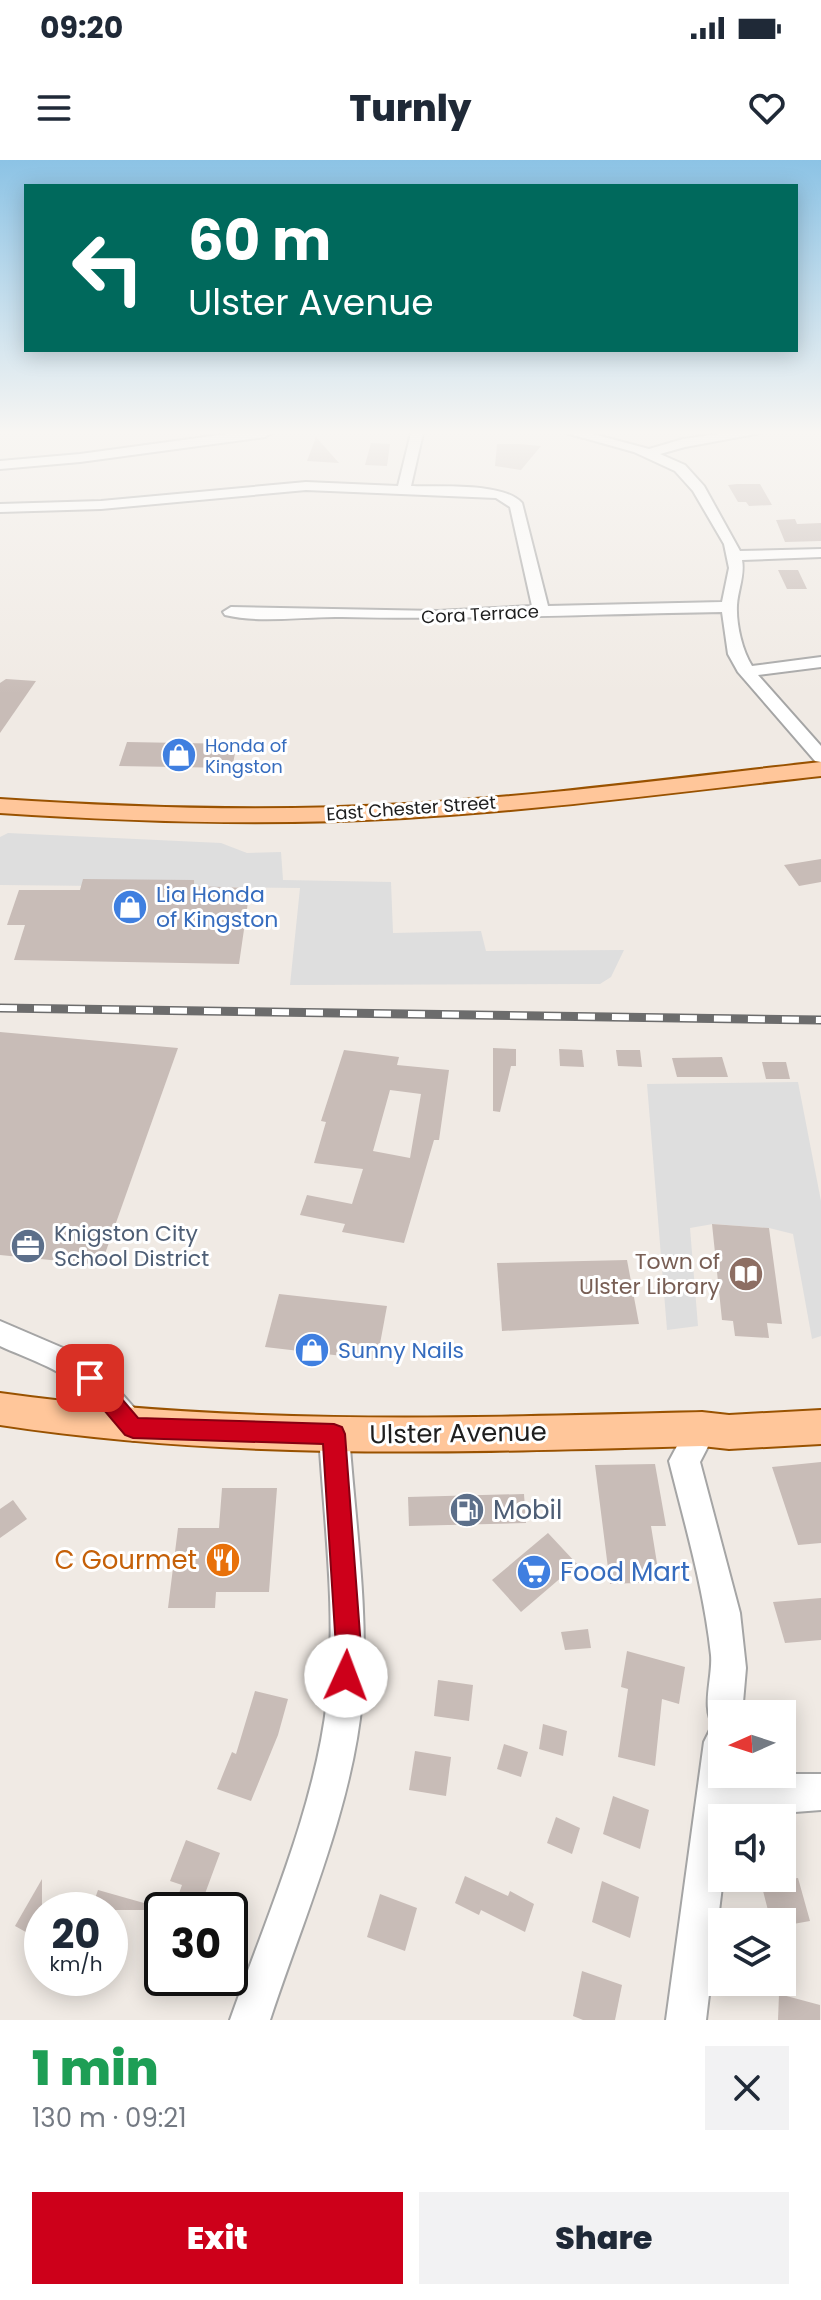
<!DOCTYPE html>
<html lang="en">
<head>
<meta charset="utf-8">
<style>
  body { margin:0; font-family:Poppins,sans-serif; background:#f2f2f3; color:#1f2937; height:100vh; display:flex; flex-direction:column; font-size:30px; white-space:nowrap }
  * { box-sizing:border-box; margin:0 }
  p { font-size:26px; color:#747a83 }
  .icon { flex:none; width:44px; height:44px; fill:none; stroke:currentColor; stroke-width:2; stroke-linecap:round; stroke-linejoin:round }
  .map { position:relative; height:1860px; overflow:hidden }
  .sheet { display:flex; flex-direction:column; background:#fff; flex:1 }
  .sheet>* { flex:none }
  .hud { position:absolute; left:24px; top:24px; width:774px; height:168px; border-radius:0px; box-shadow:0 4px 20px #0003; background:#00695c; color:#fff; overflow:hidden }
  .needle { width:52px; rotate:267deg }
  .buttons { position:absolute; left:708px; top:1540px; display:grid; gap:16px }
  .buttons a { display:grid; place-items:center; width:88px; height:88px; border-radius:0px; background:#fff; box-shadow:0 4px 20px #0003; font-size:40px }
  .speed { position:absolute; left:24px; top:1732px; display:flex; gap:16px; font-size:40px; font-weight:700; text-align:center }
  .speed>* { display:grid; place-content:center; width:104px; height:104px; border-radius:50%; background:#fff; box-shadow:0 4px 20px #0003; line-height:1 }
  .speed small { font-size:20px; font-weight:400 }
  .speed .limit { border:4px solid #111; border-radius:12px; background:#fff; color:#111 }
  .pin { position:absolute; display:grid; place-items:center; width:68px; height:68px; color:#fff; margin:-34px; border-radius:16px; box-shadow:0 4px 12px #0006 }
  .me { position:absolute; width:88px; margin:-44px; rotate:2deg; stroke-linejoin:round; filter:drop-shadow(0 0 6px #0008) }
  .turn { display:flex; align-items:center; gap:28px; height:168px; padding:0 32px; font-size:36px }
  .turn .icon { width:104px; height:104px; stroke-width:2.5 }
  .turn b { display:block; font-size:56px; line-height:68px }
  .round { display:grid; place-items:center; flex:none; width:84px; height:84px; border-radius:0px; background:#f2f2f3 }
  .headline { display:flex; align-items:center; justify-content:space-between; height:136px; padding:0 32px }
  h1 { font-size:48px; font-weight:800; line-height:60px; color:#1e9e55 }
  .button { display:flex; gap:16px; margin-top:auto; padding:16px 32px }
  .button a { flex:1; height:92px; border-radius:0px; background:#cd001a; color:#fff; font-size:32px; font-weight:800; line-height:92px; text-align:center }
  .button a+a { background:#f2f2f3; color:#1f2937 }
  .status { display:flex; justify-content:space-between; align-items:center; height:56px; padding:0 40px; background:#fff; direction:ltr }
  .status svg { height:22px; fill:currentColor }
  header { display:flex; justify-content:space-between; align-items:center; height:104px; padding:0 32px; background:#fff; font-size:36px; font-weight:800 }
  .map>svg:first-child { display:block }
</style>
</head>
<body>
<div class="status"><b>09:20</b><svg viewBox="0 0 49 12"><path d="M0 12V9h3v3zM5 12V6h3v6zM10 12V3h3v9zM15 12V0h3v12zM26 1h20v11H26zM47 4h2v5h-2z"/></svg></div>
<header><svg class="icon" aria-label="menu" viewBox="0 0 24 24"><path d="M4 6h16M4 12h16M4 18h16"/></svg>Turnly<svg class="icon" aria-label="heart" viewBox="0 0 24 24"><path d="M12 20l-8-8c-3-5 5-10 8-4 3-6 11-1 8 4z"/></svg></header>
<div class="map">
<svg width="821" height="1860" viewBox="0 0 821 1860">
  <rect width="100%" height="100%" fill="#f0eae4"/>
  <g fill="#dedede">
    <path d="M8 673 221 683 247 693 281 692 283 720 391 722 393 773 481 771 486 791 624 790 611 817 600 824 290 825 300 728 0 725V677Z"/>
    <path d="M798 922 821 1041V1176L812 1179 793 1074 769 1068 713 1064 690 1068 698 1166 667 1170 647 924Z"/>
  </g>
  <g fill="#c8bcb7" fill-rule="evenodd">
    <path d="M316 277 339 303 307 301Z"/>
    <path d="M371 283 390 284 387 306 365 305Z"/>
    <path d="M497 284H519L541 286 521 310 495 306Z"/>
    <path d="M737 324H760L772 345 749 346 746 342H738L728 325Z"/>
    <path d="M795 359 797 364 821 363V381L785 382 776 360Z"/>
    <path d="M778 410H798L807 429H787Z"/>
    <path d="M6 519 36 521 0 573V523Z"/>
    <path d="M127 582 237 584 232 608 119 606Z"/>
    <path d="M821 699V722L799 726 784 705Z"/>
    <path d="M83 719 194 720V726L250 728 239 804 14 800 25 765H7L19 730H80Z"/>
    <path d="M0 872 178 888 101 1105 0 1095Z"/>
    <path d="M493 888 516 889V906H511L500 952 493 951Z"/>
    <path d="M559 889 582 890 584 907 560 906Z"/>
    <path d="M344 890 399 897 397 905 449 910 439 980H434L404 1083 342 1072 345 1064 300 1055 307 1035 352 1044 363 1009 314 1003 326 962 321 961ZM390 930 421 934 410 998 373 991Z"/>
    <path d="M616 890H640L642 907 618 906Z"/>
    <path d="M722 897 728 917H677L672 898Z"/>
    <path d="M762 902H786L790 919H766Z"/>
    <path d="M712 1064 769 1068 782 1164 767 1163 769 1178 735 1176 733 1161 722 1160Z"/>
    <path d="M627 1100 639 1164 502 1171 497 1103Z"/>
    <path d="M279 1134 387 1146 377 1200 265 1187Z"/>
    <path d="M821 1302V1383L798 1385 772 1307Z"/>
    <path d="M655 1304 666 1366H651L660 1422 610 1424 595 1305Z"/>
    <path d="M222 1328H277L269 1432H216L215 1448H168L178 1368H219Z"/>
    <path d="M524 1334 526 1363 409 1366 408 1337Z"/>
    <path d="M13 1340 27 1359 0 1378V1349Z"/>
    <path d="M548 1373 577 1404 521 1452 492 1420Z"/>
    <path d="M821 1438V1480L785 1483 773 1442Z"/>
    <path d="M588 1469 591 1488 565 1490 561 1472Z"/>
    <path d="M627 1491 685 1507 679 1544 662 1539 655 1606 618 1597 628 1529 621 1527Z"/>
    <path d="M438 1520 473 1525 469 1561 434 1556Z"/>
    <path d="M255 1531 288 1539 278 1575 251 1641 217 1629 232 1592 236 1594Z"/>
    <path d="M543 1564 567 1571 563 1596 539 1589Z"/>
    <path d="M504 1584 528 1592 521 1617 497 1609Z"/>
    <path d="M415 1591 451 1597 446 1636 409 1630Z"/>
    <path d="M613 1636 649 1650 640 1689 603 1674Z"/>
    <path d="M556 1657 580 1668 572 1694 547 1683Z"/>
    <path d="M186 1680 220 1693 199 1750H173L182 1725 170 1721Z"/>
    <path d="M465 1716 508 1736 510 1731 534 1744 525 1772 481 1750 479 1755 455 1743Z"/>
    <path d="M798 1718 810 1761 782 1766V1762H771L761 1723Z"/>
    <path d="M42 1719V1781L15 1766Z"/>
    <path d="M602 1721 639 1737 630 1778 592 1762Z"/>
    <path d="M98 1730 151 1745 150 1750H91Z"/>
    <path d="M380 1734 417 1748 405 1791 367 1777Z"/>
    <path d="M582 1811 622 1825 615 1860H583L573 1856Z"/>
    <path d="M779 1834 820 1845V1860H778Z"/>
  </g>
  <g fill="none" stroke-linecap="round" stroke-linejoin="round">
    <g stroke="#a5a5a5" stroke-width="4">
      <g id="minor">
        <path d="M234 273H271L265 277 80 302 0 309V301L80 294Z"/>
        <path d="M411 273H423L411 326C439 327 503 322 522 343L548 446 722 442 729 408 724 384 693 331 675 311 634 292 566 273H589L649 289 683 279 725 273H761L685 287 660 294 685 305 704 326 740 391 821 389V397L742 400C745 415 738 430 737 445 736 464 742 490 752 506L821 497V507L758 515 821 586V602L815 601 738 512 728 494 722 452C595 454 468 460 342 457 303 456 263 464 225 455L223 452 231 447 438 451 532 446 510 347 496 338 306 330 101 349 0 352V344L101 341 306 322 398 326Z"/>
        <path d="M0 1161 70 1191 100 1209 144 1259 148 1268 144 1277 133 1281C109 1272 99 1243 80 1227 58 1208 26 1198 0 1186Z"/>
        <path d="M702 1256 713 1260 717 1269 700 1302 740 1453 746 1508 742 1554H722V1614H821V1650L795 1652 732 1645 730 1658H722L723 1718 706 1860H666L704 1582 710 1570 715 1567C700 1550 713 1517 711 1495 704 1429 685 1365 669 1301L691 1260Z"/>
        <path d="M334 1261 345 1264 349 1274C355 1362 369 1452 362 1540 353 1645 303 1760 270 1860H230C266 1758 315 1648 327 1541 337 1453 324 1362 319 1274L323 1264Z"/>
      </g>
    </g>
    <g stroke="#995200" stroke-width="4">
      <g id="major">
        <path d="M821 602V616C683 631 544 650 405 658 270 666 135 662 0 653V639C135 648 270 652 405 644 544 636 683 617 821 602Z"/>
        <path d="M0 1233C234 1266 467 1258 702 1252L729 1255 821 1250V1284L729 1289 702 1286C465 1292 236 1301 0 1265Z"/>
      </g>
    </g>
    <use href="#minor" fill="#fff" fill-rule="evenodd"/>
    <use href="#major" fill="#ffc69a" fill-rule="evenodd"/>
    <g stroke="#6c6c6c" stroke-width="9">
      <path id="rail" d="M0 848 821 860"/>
    </g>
    <use href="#rail" stroke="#fff" stroke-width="6" stroke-dasharray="17" stroke-linecap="butt"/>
  </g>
  <linearGradient id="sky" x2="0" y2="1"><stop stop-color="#8cc3e5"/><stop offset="0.51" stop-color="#f8f6f3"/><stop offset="1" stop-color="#f8f6f3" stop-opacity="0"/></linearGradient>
  <rect width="821" height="534" fill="url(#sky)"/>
  <path fill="#cd001a" stroke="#850011" stroke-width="2" d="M90 1208 98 1211 138 1258 334 1264 342 1267 345 1274 361 1488 355 1525 346 1529 337 1525 333 1516 336 1488 323 1284 133 1278 125 1275 82 1224 79 1218 82 1211Z"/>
  <defs>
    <g id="shop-disc" transform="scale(1.8)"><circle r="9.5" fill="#3f7fe0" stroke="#fff"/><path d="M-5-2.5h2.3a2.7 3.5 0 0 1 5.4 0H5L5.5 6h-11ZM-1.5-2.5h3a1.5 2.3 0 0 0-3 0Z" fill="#fff"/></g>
    <g id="office-disc" transform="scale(1.8)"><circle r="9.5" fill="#5c6f8a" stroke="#fff"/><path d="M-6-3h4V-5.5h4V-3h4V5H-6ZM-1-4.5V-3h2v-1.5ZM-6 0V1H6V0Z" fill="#fff"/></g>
    <g id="library-disc" transform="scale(1.8)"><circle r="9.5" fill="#8d6e63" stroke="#fff"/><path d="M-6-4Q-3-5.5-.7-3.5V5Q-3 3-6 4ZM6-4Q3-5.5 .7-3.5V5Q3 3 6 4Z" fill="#fff"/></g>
    <g id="fuel-disc" transform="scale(1.8)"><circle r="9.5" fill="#5c6f8a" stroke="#fff"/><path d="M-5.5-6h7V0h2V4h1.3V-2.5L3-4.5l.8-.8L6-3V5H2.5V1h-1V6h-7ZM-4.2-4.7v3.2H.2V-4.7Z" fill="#fff"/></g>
    <g id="restaurant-disc" transform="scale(1.8)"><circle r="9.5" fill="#e8710a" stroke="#fff"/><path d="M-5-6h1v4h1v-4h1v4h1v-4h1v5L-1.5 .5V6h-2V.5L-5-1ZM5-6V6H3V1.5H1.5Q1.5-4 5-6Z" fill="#fff"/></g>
    <g id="supermarket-disc" transform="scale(1.8)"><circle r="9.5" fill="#3f7fe0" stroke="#fff"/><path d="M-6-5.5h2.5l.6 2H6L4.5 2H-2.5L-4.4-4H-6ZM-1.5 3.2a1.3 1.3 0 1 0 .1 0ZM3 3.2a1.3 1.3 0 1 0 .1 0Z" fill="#fff"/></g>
  </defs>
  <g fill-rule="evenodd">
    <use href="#shop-disc" x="179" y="595"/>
    <use href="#shop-disc" x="130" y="747"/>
    <use href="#office-disc" x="28" y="1086"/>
    <use href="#library-disc" x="746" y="1114"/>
    <use href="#shop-disc" x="312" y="1190"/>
    <use href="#fuel-disc" x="467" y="1350"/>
    <use href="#restaurant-disc" x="223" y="1400"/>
    <use href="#supermarket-disc" x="534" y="1412"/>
  </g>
  <g text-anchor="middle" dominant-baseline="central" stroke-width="6" stroke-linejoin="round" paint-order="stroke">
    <g font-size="18" fill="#1e1e1e" stroke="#fff">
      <text transform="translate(480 454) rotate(-3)">Cora Terrace</text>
      <text transform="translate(411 648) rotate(-4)">East Chester Street</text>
    </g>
    <g font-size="18" fill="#366cbe" stroke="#fff" text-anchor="start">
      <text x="205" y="585">Honda of<tspan x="205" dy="21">Kingston</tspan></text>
    </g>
    <g font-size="22" fill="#366cbe" stroke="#fff" text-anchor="start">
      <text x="156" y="734">Lia Honda<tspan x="156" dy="25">of Kingston</tspan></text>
      <text x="338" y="1190">Sunny Nails</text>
    </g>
    <g font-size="22" fill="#4e5e75" stroke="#fff" text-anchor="start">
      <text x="54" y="1073">Knigston City<tspan x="54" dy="25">School District</tspan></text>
    </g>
    <g font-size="22" fill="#785e54" stroke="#fff" text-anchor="end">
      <text x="720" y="1101">Town of<tspan x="720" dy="25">Ulster Library</tspan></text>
    </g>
    <g font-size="26" fill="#1e1e1e" stroke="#fff">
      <text transform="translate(458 1273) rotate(-1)">Ulster Avenue</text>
    </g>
    <g font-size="26" fill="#4e5e75" stroke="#fff" text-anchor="start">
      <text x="493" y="1350">Mobil</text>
    </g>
    <g font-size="26" fill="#c56008" stroke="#fff" text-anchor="end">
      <text x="197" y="1400">C Gourmet</text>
    </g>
    <g font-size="26" fill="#366cbe" stroke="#fff" text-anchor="start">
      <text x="560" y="1412">Food Mart</text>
    </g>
  </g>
</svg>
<div class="buttons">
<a><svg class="needle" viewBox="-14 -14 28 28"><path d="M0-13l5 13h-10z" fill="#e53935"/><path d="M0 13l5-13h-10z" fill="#747a83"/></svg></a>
<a><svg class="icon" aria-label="sound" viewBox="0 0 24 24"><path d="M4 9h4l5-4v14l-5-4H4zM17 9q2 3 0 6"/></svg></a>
<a><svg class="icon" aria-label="layers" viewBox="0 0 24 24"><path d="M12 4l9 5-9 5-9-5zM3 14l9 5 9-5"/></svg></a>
</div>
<div class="speed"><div>20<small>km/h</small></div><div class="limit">30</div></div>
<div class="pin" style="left:90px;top:1218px;background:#d93025"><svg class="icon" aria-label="arrive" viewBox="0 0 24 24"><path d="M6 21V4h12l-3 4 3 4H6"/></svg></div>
<svg class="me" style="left:346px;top:1516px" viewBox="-20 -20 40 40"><circle r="19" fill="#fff"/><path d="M0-13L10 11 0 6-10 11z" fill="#cd001a"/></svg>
<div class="hud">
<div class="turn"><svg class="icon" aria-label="left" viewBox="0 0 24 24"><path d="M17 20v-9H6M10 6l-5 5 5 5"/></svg><div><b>60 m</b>Ulster Avenue</div></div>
</div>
</div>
<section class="sheet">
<div class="headline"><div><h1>1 min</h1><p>130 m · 09:21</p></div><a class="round"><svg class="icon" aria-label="close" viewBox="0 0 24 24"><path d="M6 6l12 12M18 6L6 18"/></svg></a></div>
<div class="button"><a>Exit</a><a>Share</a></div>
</section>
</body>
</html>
